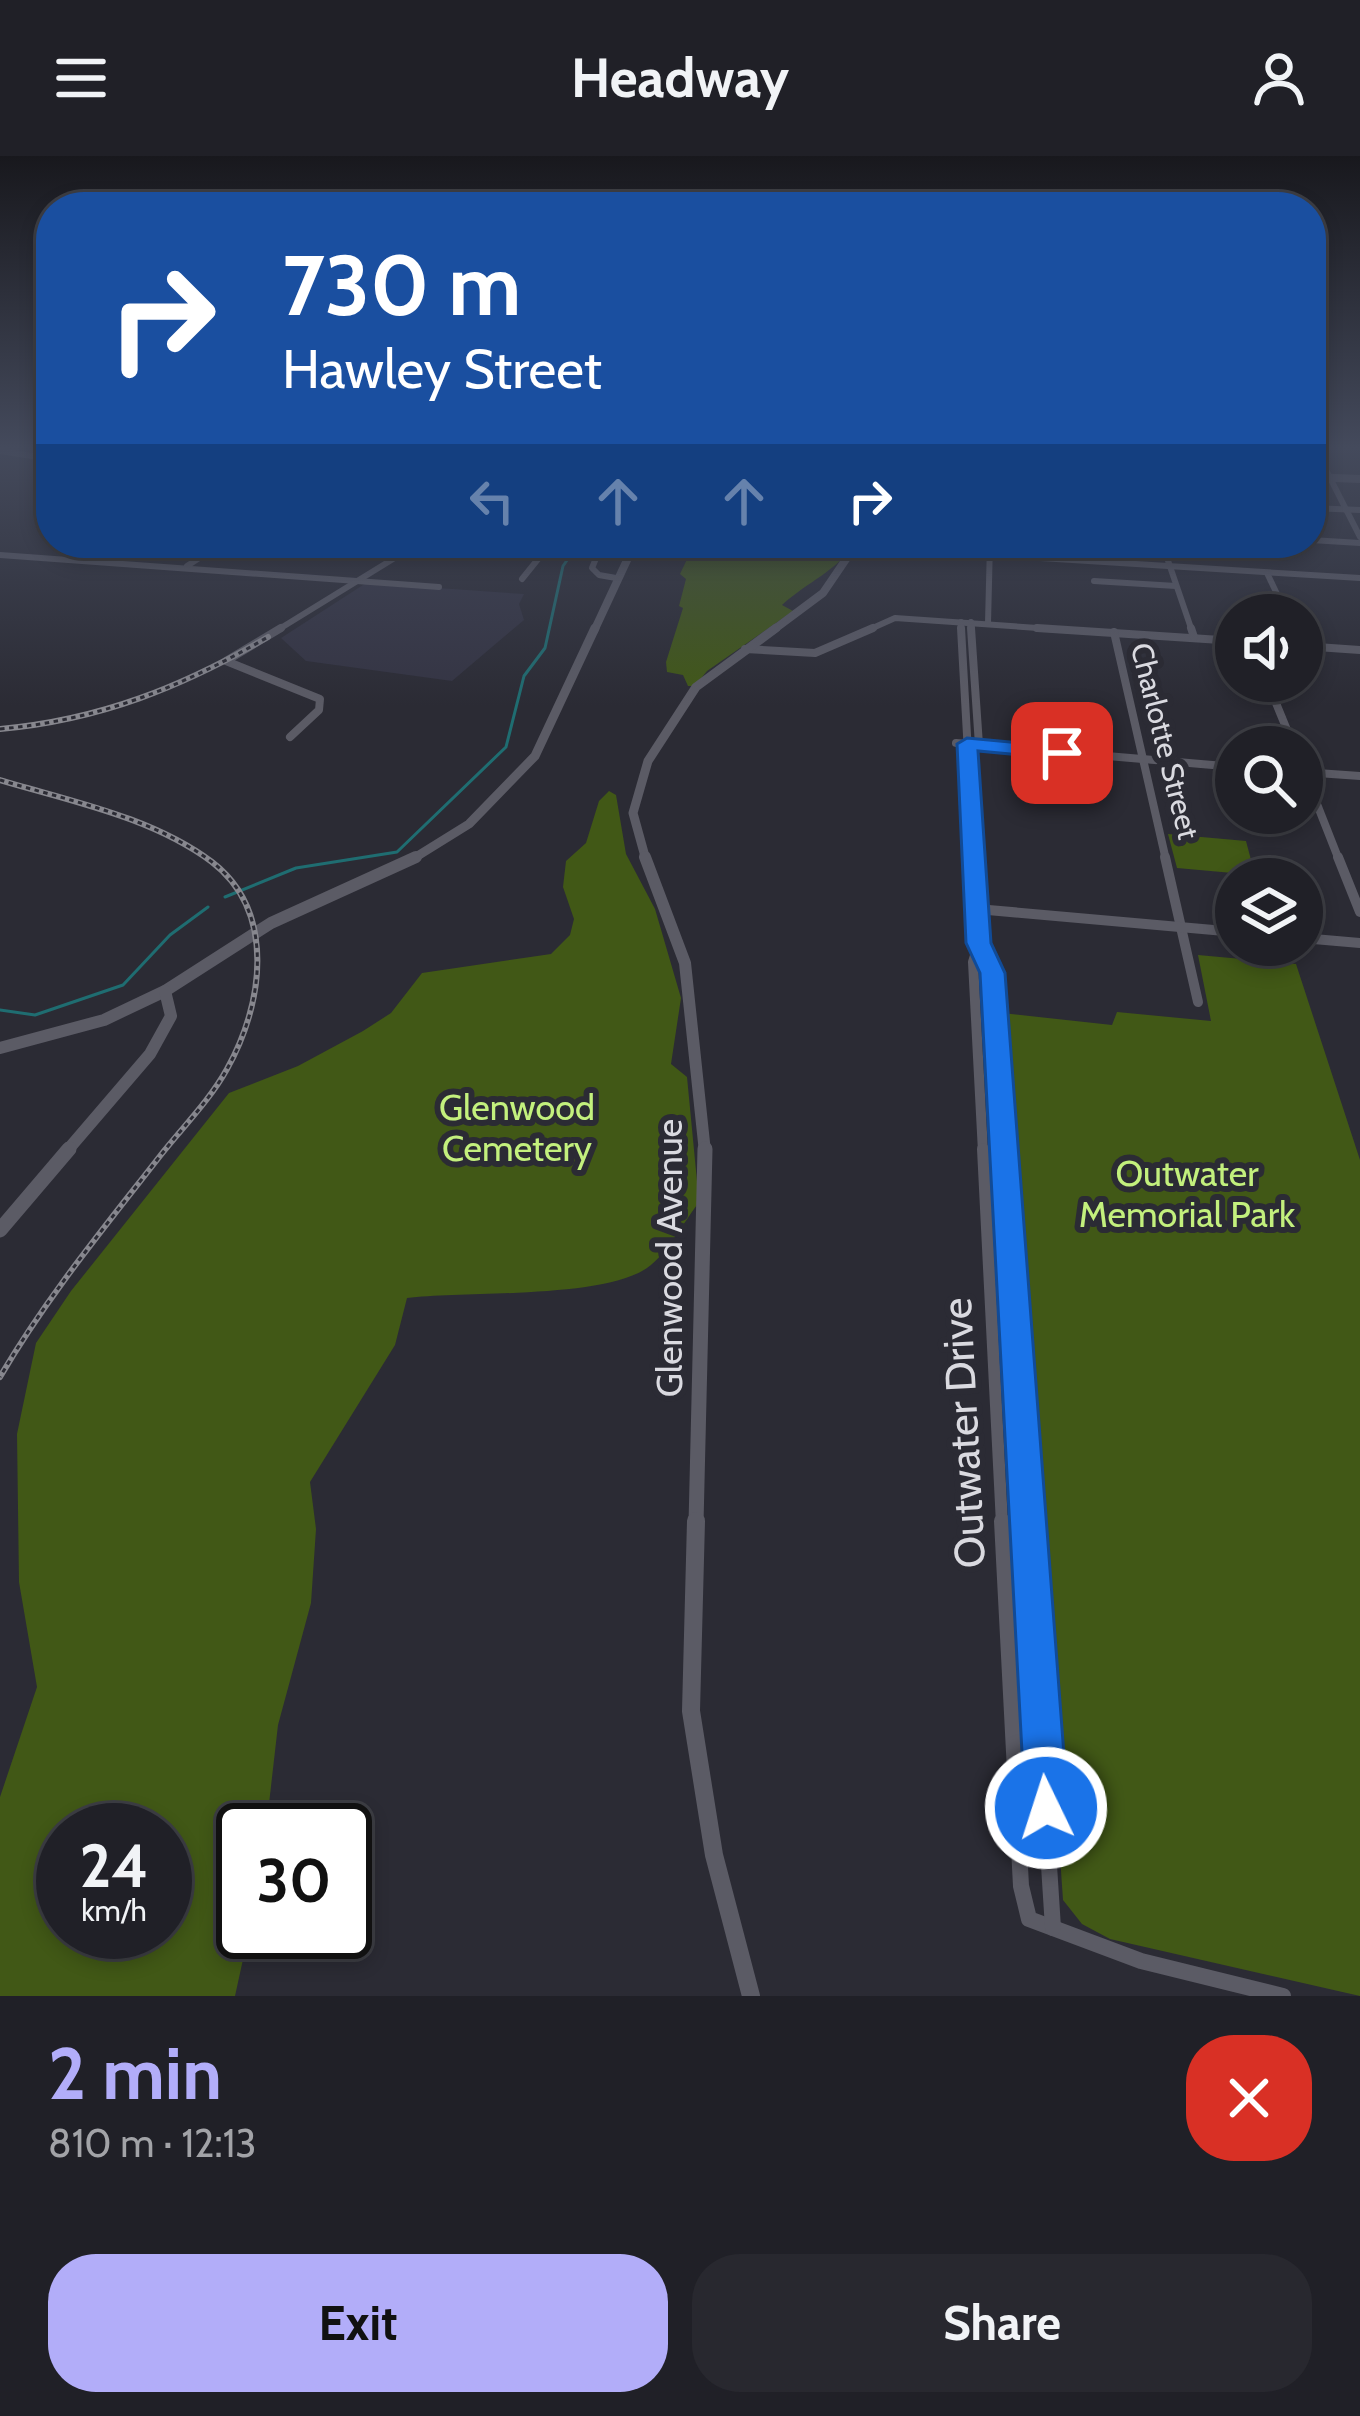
<!DOCTYPE html>
<html lang="en">
<head>
<meta charset="utf-8">
<style>
  body { margin:0; font-family:Cabin,sans-serif; background:#28282f; color:#f1f3f6; height:100vh; display:flex; flex-direction:column; font-size:45px; white-space:nowrap }
  * { box-sizing:border-box; margin:0 }
  p { font-size:39px; color:#a2a3a7 }
  .icon { flex:none; width:66px; height:66px; fill:none; stroke:currentColor; stroke-width:2; stroke-linecap:round; stroke-linejoin:round }
  .map { position:relative; height:1840px; overflow:hidden }
  .panel { display:flex; flex-direction:column; background:#202027; flex:1 }
  .panel>* { flex:none }
  .banner { position:absolute; left:36px; top:36px; width:1290px; height:366px; border-radius:48px; box-shadow:0 6px 18px #0003,0 0 0 3px #3d3e44; background:#1a4fa0; color:#fff; overflow:hidden }
  .buttons { position:absolute; left:1215px; top:438px; display:grid; gap:24px }
  .buttons a { display:grid; place-items:center; width:108px; height:108px; border-radius:50%; background:#202027; box-shadow:0 6px 18px #0003,0 0 0 3px #3d3e44; font-size:60px }
  .speed { position:absolute; left:36px; top:1647px; display:flex; gap:24px; font-size:60px; font-weight:700; text-align:center }
  .speed>* { display:grid; place-content:center; width:156px; height:156px; border-radius:50%; background:#202027; box-shadow:0 6px 18px #0003,0 0 0 3px #3d3e44; line-height:1 }
  .speed small { font-size:30px; font-weight:400 }
  .speed .limit { border:6px solid #111; border-radius:18px; background:#fff; color:#111 }
  .pin { position:absolute; display:grid; place-items:center; width:102px; height:102px; color:#fff; margin:-51px; border-radius:24px; box-shadow:0 6px 18px #0006 }
  .me { position:absolute; width:132px; margin:-66px; rotate:356deg; stroke-linejoin:round; filter:drop-shadow(0 0 9px #0008) }
  .turn { display:flex; align-items:center; gap:42px; height:252px; padding:0 48px; font-size:54px }
  .turn .icon { width:156px; height:156px; stroke-width:2.5 }
  .turn b { display:block; font-size:84px; line-height:102px }
  .lanes { display:flex; align-items:center; height:114px; padding:0 48px; background:#0003; justify-content:center; gap:60px; direction:ltr }
  .lanes .off { opacity:.35 }
  .round { display:grid; place-items:center; flex:none; width:126px; height:126px; border-radius:48px; background:#28282f }
  .overview { display:flex; align-items:center; justify-content:space-between; height:204px; padding:0 48px }
  h1 { font-size:72px; font-weight:700; line-height:90px; color:#b2adf9 }
  .action { display:flex; gap:24px; margin-top:auto; padding:24px 48px }
  .action a { flex:1; height:138px; border-radius:48px; background:#b2adf9; color:#111; font-size:48px; font-weight:700; line-height:138px; text-align:center }
  .action a+a { background:#28282f; color:#f1f3f6 }
  header { display:flex; justify-content:space-between; align-items:center; height:156px; padding:0 48px; background:#202027; font-size:54px; font-weight:700 }
  .map>svg:first-child { display:block }
</style>
</head>
<body>
<header><svg class="icon" aria-label="menu" viewBox="0 0 24 24"><path d="M4 6h16M4 12h16M4 18h16"/></svg>Headway<svg class="icon" aria-label="person" viewBox="0 0 24 24"><circle cx="12" cy="8" r="4"/><path d="M4 21q1-7 8-7t8 7"/></svg></header>
<div class="map">
<svg width="1360" height="1840" viewBox="0 0 1360 1840">
  <rect width="100%" height="100%" fill="#2b2b34"/>
  <path fill="#343443" d="M366 427 524 438 519 448 524 464 452 525 306 505 281 482Z"/>
  <g fill="#415816" fill-rule="evenodd">
    <path d="M689 387H855C837 415 807 426 782 449L793 455 707 515 695 530H688L683 519 667 516 666 506 683 452 679 450 686 423 680 418 690 397 685 390Z"/>
    <path d="M609 635 616 639 626 698 655 753 681 842 671 908 687 921 699 1046C684 1066 667 1098 647 1112 602 1143 464 1135 407 1142L395 1189 310 1326 316 1373 311 1447 278 1569 266 1674H243V1776H249L235 1840H0V1641L37 1531 19 1426 17 1278 36 1187 71 1135 229 937 298 910 363 875 391 857 422 817 551 798 570 779 574 763 563 731 566 705 586 687 599 645ZM63 1674H165V1776H63Z"/>
    <path d="M1168 678 1246 685 1255 719 1177 712Z"/>
    <path d="M1198 799 1296 808 1360 1004V1840L1110 1783 1082 1768 1063 1744 1002 857 1112 869 1117 856 1211 865Z"/>
  </g>
  <g fill="none" stroke-linecap="round" stroke-linejoin="round">
    <g stroke="#1f6d71" stroke-width="3">
      <path d="M225 741 296 712 397 696 506 591 524 520 545 492 563 410 579 387"/>
      <path d="M0 854 35 859 123 829 170 779 208 751"/>
    </g>
    <g stroke="#5b5b65" stroke-width="6">
      <path d="M0 295 51 303"/>
      <path d="M1321 304 1360 381"/>
      <path d="M1311 352 1360 354"/>
      <path d="M1311 384 1360 387"/>
      <path d="M596 387 601 390 592 412 599 419 616 422"/>
      <path d="M1162 387 1192 475"/>
      <path d="M0 399 439 431"/>
      <path d="M990 399 1360 422"/>
      <path d="M187 410 222 387"/>
      <path d="M1267 417 1287 459"/>
      <path d="M522 423 551 387"/>
      <path d="M1094 425 1176 430"/>
      <path d="M961 466V475"/>
      <path d="M971 466 972 475"/>
      <path d="M988 467 990 387"/>
      <path d="M276 475 419 387"/>
      <path d="M866 475 895 462 1081 475"/>
    </g>
    <g stroke="#5b5b65" stroke-width="8">
      <path d="M281 472 226 505 320 543 319 554 290 581"/>
      <path d="M961 472 974 704"/>
      <path d="M971 472 979 589"/>
      <path d="M1037 472 1236 485"/>
      <path d="M1191 472 1194 481"/>
      <path d="M1114 476 1166 704"/>
      <path d="M1302 490 1360 494"/>
      <path d="M745 493 815 497 873 472"/>
      <path d="M1267 525 1294 591"/>
      <path d="M956 587 1236 611"/>
      <path d="M1302 610 1339 704"/>
      <path d="M1303 616 1360 620"/>
    </g>
    <g stroke="#5b5b65" stroke-width="10">
      <path d="M974 701 979 787 973 806 983 996"/>
      <path d="M1165 701 1198 846"/>
      <path d="M1338 701 1360 756"/>
      <path d="M977 753 1236 776"/>
      <path d="M1302 782 1360 787"/>
      <path d="M979 787 992 810 1004 996"/>
    </g>
    <g stroke="#5b5b65" stroke-width="12">
      <path d="M983 993 1002 1368"/>
      <path d="M1004 993 1027 1368"/>
    </g>
    <g stroke="#5b5b65" stroke-width="16">
      <path d="M1002 1365 1021 1730 1029 1763 1141 1805 1283 1840"/>
      <path d="M1027 1365 1053 1772"/>
    </g>
    <g stroke="#5b5b65" stroke-width="8">
      <path d="M1311 321 1360 323"/>
      <path d="M594 475 635 387"/>
      <path d="M772 475 823 437 857 387"/>
    </g>
    <g stroke="#5b5b65" stroke-width="9">
      <path d="M411 704 469 668 535 600 595 472"/>
      <path d="M646 704 633 657 648 605 696 531 776 472"/>
    </g>
    <g stroke="#5b5b65" stroke-width="12">
      <path d="M645 701 685 807 705 996"/>
      <path d="M0 892 104 864 165 835 271 767 416 701"/>
      <path d="M66 996 150 898 171 860 165 835"/>
    </g>
    <g stroke="#5b5b65" stroke-width="15">
      <path d="M0 1074 69 993"/>
      <path d="M696 1368 705 993"/>
    </g>
    <path stroke="#5b5b65" stroke-width="18" d="M696 1365 691 1555 714 1699 751 1840"/>
    <g stroke="#87878e" stroke-width="6">
      <g id="rail">
        <path d="M0 573C100 564 182 531 268 481"/>
        <path d="M0 624C70 645 152 661 212 706 277 756 263 849 227 913 210 944 182 972 160 1000 104 1072 46 1142 0 1221"/>
      </g>
    </g>
    <use href="#rail" stroke="#2b2b34" stroke-width="3" stroke-dasharray="4.5" stroke-linecap="butt"/>
  </g>
  <linearGradient id="sky" x2="0" y2="1"><stop stop-color="#18181d"/><stop offset="0.53" stop-color="#444a5c"/><stop offset="1" stop-color="#444a5c" stop-opacity="0"/></linearGradient>
  <rect width="1360" height="550" fill="url(#sky)"/>
  <path fill="#1a73e8" stroke="#114b97" stroke-width="3" d="M967 582 1062 591 1073 597 1062 603 978 595 991 787 1005 817 1068 1652 1061 1668 1046 1674 1031 1668 1025 1652 980 817 966 787 957 588Z"/>
  <g text-anchor="middle" dominant-baseline="central" stroke-width="12" stroke-linejoin="round" paint-order="stroke">
    <g font-size="30" fill="#dadae0" stroke="#2b2b34">
      <text transform="translate(1165 585) rotate(76)">Charlotte Street</text>
    </g>
    <g font-size="36" fill="#c3f07d" stroke="#2b2b34">
      <text x="517" y="951">Glenwood<tspan x="517" dy="41">Cemetery</tspan></text>
      <text x="1187" y="1017">Outwater<tspan x="1187" dy="41">Memorial Park</tspan></text>
    </g>
    <g font-size="36" fill="#dadae0" stroke="#2b2b34">
      <text transform="translate(669 1102) rotate(-90)">Glenwood Avenue</text>
    </g>
    <g font-size="42" fill="#dadae0" stroke="#2b2b34">
      <text transform="translate(963 1277) rotate(-93)">Outwater Drive</text>
    </g>
  </g>
</svg>
<div class="buttons">
<a><svg class="icon" aria-label="sound" viewBox="0 0 24 24"><path d="M4 9h4l5-4v14l-5-4H4zM17 9q2 3 0 6"/></svg></a>
<a><svg class="icon" aria-label="search" viewBox="0 0 24 24"><circle cx="10" cy="10" r="6"/><path d="M15 15l6 6"/></svg></a>
<a><svg class="icon" aria-label="layers" viewBox="0 0 24 24"><path d="M12 4l9 5-9 5-9-5zM3 14l9 5 9-5"/></svg></a>
</div>
<div class="speed"><div>24<small>km/h</small></div><div class="limit">30</div></div>
<div class="pin" style="left:1062px;top:597px;background:#d93025"><svg class="icon" aria-label="arrive" viewBox="0 0 24 24"><path d="M6 21V4h12l-3 4 3 4H6"/></svg></div>
<svg class="me" style="left:1046px;top:1652px" viewBox="-20 -20 40 40"><circle r="17" fill="#1a73e8" stroke="#fff" stroke-width="3"/><path d="M0-11L8 9 0 5-8 9z" fill="#fff"/></svg>
<div class="banner">
<div class="turn"><svg class="icon" aria-label="right" viewBox="0 0 24 24"><path d="M7 20v-9h11M14 6l5 5-5 5"/></svg><div><b>730 m</b>Hawley Street</div></div>
<div class="lanes"><svg class="icon off" aria-label="left" viewBox="0 0 24 24"><path d="M17 20v-9H6M10 6l-5 5 5 5"/></svg><svg class="icon off" aria-label="ahead" viewBox="0 0 24 24"><path d="M12 20V5M6 11l6-6 6 6"/></svg><svg class="icon off" aria-label="ahead" viewBox="0 0 24 24"><path d="M12 20V5M6 11l6-6 6 6"/></svg><svg class="icon" aria-label="right" viewBox="0 0 24 24"><path d="M7 20v-9h11M14 6l5 5-5 5"/></svg></div>
</div>
</div>
<section class="panel">
<div class="overview"><div><h1>2 min</h1><p>810 m · 12:13</p></div><a class="round" style="background:#d93025;color:#fff"><svg class="icon" aria-label="close" viewBox="0 0 24 24"><path d="M6 6l12 12M18 6L6 18"/></svg></a></div>
<div class="action"><a>Exit</a><a>Share</a></div>
</section>
</body>
</html>
